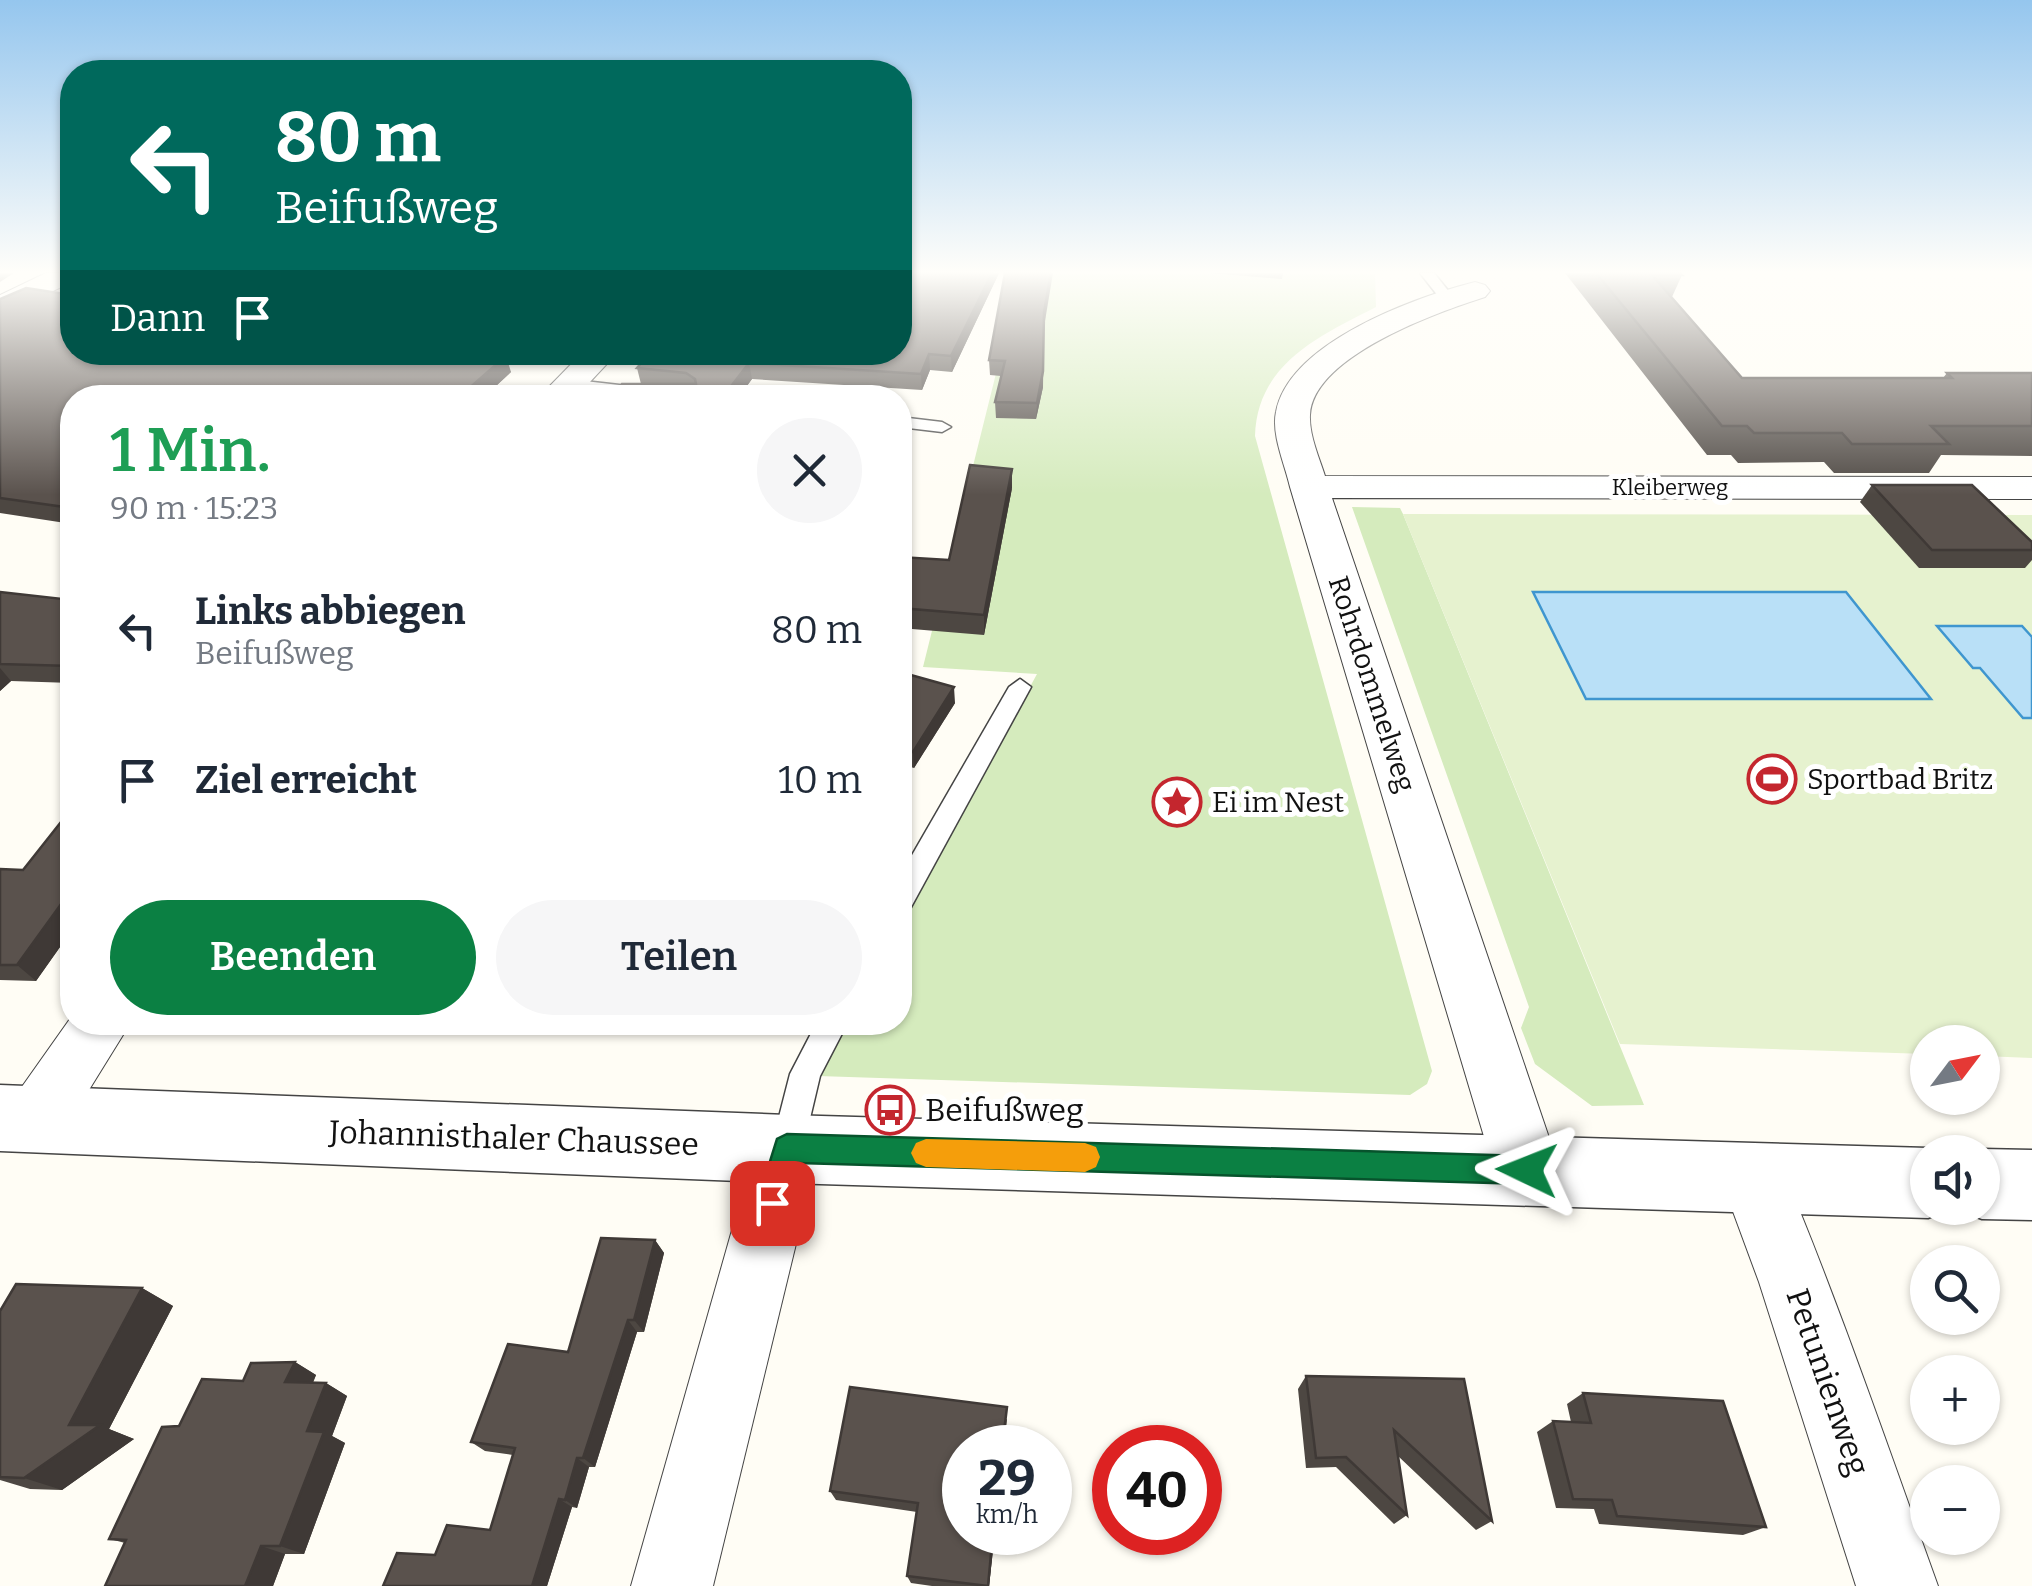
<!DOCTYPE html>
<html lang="de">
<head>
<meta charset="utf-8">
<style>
  body { margin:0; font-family:Bitter,serif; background:#f6f6f7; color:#1f2937; height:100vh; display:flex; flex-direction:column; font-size:38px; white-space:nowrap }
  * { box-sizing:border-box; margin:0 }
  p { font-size:32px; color:#747a83 }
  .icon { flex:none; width:55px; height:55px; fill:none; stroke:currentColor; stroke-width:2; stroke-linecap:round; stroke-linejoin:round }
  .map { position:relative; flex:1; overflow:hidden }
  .side { position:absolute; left:60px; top:385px; width:852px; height:650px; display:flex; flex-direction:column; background:#fff; border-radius:40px; box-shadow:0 2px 8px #0004 }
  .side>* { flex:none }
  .top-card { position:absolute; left:60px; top:60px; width:852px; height:305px; border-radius:40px; box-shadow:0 2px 8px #0004; background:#00695c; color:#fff; overflow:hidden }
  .needle { width:65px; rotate:58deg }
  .fabs { position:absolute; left:1910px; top:1025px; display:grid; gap:20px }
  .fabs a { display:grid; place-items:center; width:90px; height:90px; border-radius:50%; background:#fff; box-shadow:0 2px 8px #0004; font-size:50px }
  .speed { position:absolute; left:942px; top:1425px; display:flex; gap:20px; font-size:50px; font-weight:700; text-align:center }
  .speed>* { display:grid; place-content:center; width:130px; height:130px; border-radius:50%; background:#fff; box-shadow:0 2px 8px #0004; line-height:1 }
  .speed small { font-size:25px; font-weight:400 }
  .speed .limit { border:15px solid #d22; background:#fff; color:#111 }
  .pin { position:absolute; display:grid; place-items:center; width:85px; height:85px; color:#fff; margin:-42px; border-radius:20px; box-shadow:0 5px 15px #0006 }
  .me { position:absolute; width:110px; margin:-55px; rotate:272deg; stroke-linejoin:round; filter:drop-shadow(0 0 8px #0008) }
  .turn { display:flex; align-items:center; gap:35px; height:210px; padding:0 50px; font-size:45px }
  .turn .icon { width:130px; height:130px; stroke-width:2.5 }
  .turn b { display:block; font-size:70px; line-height:85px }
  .then { display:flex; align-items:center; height:95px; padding:0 50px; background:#0003; gap:20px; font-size:38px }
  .round { display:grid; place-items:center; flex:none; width:105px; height:105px; border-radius:52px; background:#f6f6f7 }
  .headline { display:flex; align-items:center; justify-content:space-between; height:170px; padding:0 50px }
  h1 { font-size:60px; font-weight:600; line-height:75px; color:#1e9e55 }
  .cta { display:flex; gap:20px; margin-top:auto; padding:20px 50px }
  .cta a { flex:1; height:115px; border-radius:60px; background:#0b8043; color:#fff; font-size:40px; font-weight:600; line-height:115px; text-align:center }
  .cta a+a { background:#f6f6f7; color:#1f2937 }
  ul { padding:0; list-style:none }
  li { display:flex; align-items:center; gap:30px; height:150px; padding:0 50px }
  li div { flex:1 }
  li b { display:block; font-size:38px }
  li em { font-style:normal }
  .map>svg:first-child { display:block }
</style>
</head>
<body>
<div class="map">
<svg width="2032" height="1586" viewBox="0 0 2032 1586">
  <rect width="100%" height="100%" fill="#fffdf5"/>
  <g fill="#d5ebbd">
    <path d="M1021 273H1375L1376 307C1319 336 1257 364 1255 436L1432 1071 1427 1084 1410 1095 818 1076 847 1023 900 1022V925L1037 674 923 667Z"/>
    <path d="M1352 507 1400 508 1403 514 1644 1105 1592 1106 1535 1064 1521 1028 1529 1007Z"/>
  </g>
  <path fill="#e6f2cf" d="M1403 514 2032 515V1058L1983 1056 1982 1042H1928L1927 1054 1620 1044Z"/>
  <g fill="#b9e0f7" stroke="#3f96cf" stroke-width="2.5">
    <path d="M1533 592H1846L1931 699H1586Z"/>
    <path d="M1937 626H2022L2032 637V718H2023L1980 668H1973Z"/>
  </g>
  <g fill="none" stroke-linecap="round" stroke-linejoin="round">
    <g stroke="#444" stroke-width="3">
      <g id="service">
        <path d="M1420 273H1434L1454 298 1452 301H1442Z"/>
        <path d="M567 379 689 393 697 398H640L561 388V380Z"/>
        <path d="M900 417 942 422 951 427 942 432 900 427Z"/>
        <path d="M1020 679 1031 687 910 909 900 912V876L1009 687Z"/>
        <path d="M817 1022H848L820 1076 803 1148 798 1159 787 1163 776 1159 771 1148 790 1074Z"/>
      </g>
    </g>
    <g stroke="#444" stroke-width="2">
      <g id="minor">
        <path d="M46 273H72V282L0 316V295Z"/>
        <path d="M1475 282 1485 285 1490 291 1485 297C1438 312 1313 356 1310 415 1309 435 1319 457 1325 476L2032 477V499L1332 498 1560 1170 1550 1192 1527 1202 1504 1192 1494 1170 1290 487C1285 465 1271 434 1276 412 1289 342 1416 297 1475 282Z"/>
        <path d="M583 352H618L575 398H538Z"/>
        <path d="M72 1016V1022H131L58 1140 36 1149 14 1140 4 1119 14 1098Z"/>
        <path d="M787 1118 810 1127 819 1149 713 1586H631L755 1149 764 1127Z"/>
        <path d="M1754 1147 1777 1156C1837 1297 1886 1442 1938 1586H1856L1759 1282 1721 1179 1731 1156Z"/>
      </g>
    </g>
    <g stroke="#444" stroke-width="3">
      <g id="tertiary">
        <path d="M0 1085 787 1115 1928 1148 1940 1152H1928V1208H1954L1928 1218 787 1183 0 1151Z"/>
        <path d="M1982 1149 2032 1150V1220L1982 1219 1956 1209 1982 1208V1152H1972Z"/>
      </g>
    </g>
    <use href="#service" fill="#fff" fill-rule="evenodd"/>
    <use href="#minor" fill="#fff" fill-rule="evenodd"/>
    <use href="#tertiary" fill="#fff" fill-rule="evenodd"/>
  </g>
  <g fill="#4d4742">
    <path d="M900 273H999L952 372 930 370 922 390 752 379 738 398H610L641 384 637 368Z"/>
    <path d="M1210 273H1283L1282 279Z"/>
    <path d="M1565 273H1680L1682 275 1672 297 1742 378H1943L1947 373H2032V456L1941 455 1929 473H1834L1824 462 1738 463 1731 455H1707Z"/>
    <path d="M72 295 495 355 511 372 483 398H72V524L0 513V299Z"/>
    <path d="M1044 327 1043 387 1036 419 996 418 995 402 1001 376 990 375 989 360Z"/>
    <path d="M1872 485 2032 542V560L2025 568H1919L1860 502Z"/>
    <path d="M1012 488 984 635 900 628V557L949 560Z"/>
    <path d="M0 592 72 600V683L11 681 0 691Z"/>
    <path d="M900 672 955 703 914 768 900 764Z"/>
    <path d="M72 808V930L36 981 0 980V869L23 870Z"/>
    <path d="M655 1240 664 1253 644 1332H637L595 1467H589L577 1508 572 1507 547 1586H383L435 1555 490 1530 513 1455 485 1451 471 1442 568 1352Z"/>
    <path d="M142 1288 173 1306 109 1429 134 1439 62 1490 30 1489 0 1480V1311Z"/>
    <path d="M295 1362 316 1375 313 1383H326L347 1396 332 1436 345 1443 304 1554H285L273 1586H105L125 1543 110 1539 179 1426 243 1381Z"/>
    <path d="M1306 1376 1464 1379 1492 1521 1476 1530 1398 1456 1407 1515 1394 1524 1336 1467 1306 1468 1298 1389Z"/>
    <path d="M1583 1393 1766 1527 1743 1535 1599 1524 1594 1509 1556 1508 1537 1432 1553 1421 1571 1422 1567 1404Z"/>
    <path d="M1007 1419 1004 1448H965L995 1532 989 1586H932L911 1583 907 1576 917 1512 836 1500 830 1491Z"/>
  </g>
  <g fill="#3f3936">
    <path d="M0 273H14L0 282Z"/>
    <path d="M992 273H999L952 372 951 356Z"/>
    <path d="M1051 273H1053L1044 327V312Z"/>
    <path d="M929 354 930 370 922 390 921 374Z"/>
    <path d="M506 356 511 372 483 398H458Z"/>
    <path d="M749 363 752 379 738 398H722Z"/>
    <path d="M1043 371V387L1036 419 1037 403Z"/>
    <path d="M1012 469V488L984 635V615Z"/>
    <path d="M0 668 11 681 0 691Z"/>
    <path d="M954 687 955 703 914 768 913 752Z"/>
    <path d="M72 889V930L36 981 17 965Z"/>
    <path d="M655 1240 664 1253 644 1332 634 1320Z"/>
    <path d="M142 1288 173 1306 109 1429 134 1439 62 1490 24 1478 69 1425Z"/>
    <path d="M628 1320 637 1332 595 1467 583 1458Z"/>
    <path d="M295 1362 316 1375 307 1394 285 1382Z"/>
    <path d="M326 1383 347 1396 332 1436 345 1443 304 1554 280 1546 307 1431Z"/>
    <path d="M577 1458 589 1467 577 1508 565 1500Z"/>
    <path d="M559 1499 572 1507 547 1586H532Z"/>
    <path d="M993 1532H995L989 1586H988Z"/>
    <path d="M261 1546 285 1554 273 1586H245Z"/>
  </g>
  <g fill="#5a524d" stroke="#3f3936" stroke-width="2.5">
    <path d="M900 273H992L951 356 929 354 921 374 749 363 722 398H610L622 384H696L695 379 686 373 637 368 651 352H900Z"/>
    <path d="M1005 273H1051L1044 312 1043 371 1037 403 995 402 1005 361 989 360Z"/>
    <path d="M1596 273H1680L1682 275H1652L1742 378H1952L1947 373H2032V426H1931L1949 444H1852L1842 433H1754L1747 426H1722Z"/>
    <path d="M26 288 72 295V352H475L506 356 458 398H72V508L0 498V299Z"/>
    <path d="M970 465 1012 469 984 615 900 608V557L949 560Z"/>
    <path d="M1872 485H1972L2032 542V550H1932Z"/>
    <path d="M0 592 72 600V666L0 664Z"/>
    <path d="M900 672 954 687 913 752 900 749Z"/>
    <path d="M72 808V889L17 965H0V869L23 870Z"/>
    <path d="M601 1238 655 1240 634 1320H628L583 1458H577L565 1500 559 1499 532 1586H383L397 1553 435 1555 447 1525 490 1530 515 1448 471 1442 508 1344 568 1352Z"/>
    <path d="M16 1284 142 1288 69 1425H100L24 1478 0 1477V1311Z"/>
    <path d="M295 1362 285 1382 326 1383 307 1431 324 1432 280 1546H261L245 1586H105L126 1540 109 1539 162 1427 179 1426 202 1379 243 1381 251 1363Z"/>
    <path d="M1306 1376 1464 1379 1492 1521 1394 1430 1407 1515 1346 1457 1316 1458Z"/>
    <path d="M850 1387 1007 1407 1002 1448H965V1532H993L988 1586 907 1576 918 1503 830 1491Z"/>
    <path d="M1583 1393 1723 1401 1766 1527 1617 1516 1612 1500 1573 1499 1553 1421 1591 1423Z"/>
  </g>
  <linearGradient id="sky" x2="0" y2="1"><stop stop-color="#95c6ee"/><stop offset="0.55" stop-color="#fffefa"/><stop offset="1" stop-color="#fffefa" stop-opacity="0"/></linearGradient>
  <rect width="2032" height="495" fill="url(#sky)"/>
  <path fill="#0b8043" stroke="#07532c" stroke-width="2.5" d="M787 1134 1527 1156 1537 1160 1542 1170 1537 1180 1527 1184 798 1163 783 1213 772 1218 762 1213 757 1203 777 1139Z"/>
  <path fill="#f59e0b" d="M926 1139 1085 1143 1096 1147 1100 1157 1096 1167 1085 1172 926 1167 916 1163 911 1153 916 1143Z"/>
  <defs>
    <g id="stadium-ring" transform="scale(2.5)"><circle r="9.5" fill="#fff" stroke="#c4262e" stroke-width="1.5"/><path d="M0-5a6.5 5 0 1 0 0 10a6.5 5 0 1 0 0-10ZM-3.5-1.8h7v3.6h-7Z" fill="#c4262e"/></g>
    <g id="sight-ring" transform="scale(2.5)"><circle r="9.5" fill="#fff" stroke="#c4262e" stroke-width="1.5"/><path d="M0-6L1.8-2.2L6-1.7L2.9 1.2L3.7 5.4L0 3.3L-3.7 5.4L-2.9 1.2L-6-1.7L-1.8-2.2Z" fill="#c4262e"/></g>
    <g id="bus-ring" transform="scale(2.5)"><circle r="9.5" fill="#fff" stroke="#c4262e" stroke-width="1.5"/><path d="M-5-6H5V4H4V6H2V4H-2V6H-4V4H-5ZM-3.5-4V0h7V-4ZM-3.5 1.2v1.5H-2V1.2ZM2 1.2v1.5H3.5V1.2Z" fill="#c4262e"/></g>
  </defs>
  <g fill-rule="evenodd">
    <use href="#stadium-ring" x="1772" y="779"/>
    <use href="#sight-ring" x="1177" y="802"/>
    <use href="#bus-ring" x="890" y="1110"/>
  </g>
  <g text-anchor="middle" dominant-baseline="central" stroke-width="10" stroke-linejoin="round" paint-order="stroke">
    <g font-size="22" fill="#111" stroke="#fff">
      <text x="1670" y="487">Kleiberweg</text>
    </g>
    <g font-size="28" fill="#111" stroke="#fff">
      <text transform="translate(1372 684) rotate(72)">Rohrdommelweg</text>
    </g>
    <g font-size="28" fill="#111" stroke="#fff" text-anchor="start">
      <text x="1807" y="779">Sportbad Britz</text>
      <text x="1212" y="802">Ei im Nest</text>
    </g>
    <g font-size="32" fill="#111" stroke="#fff" text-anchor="start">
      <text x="925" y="1110">Beifußweg</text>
    </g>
    <g font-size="32" fill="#111" stroke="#fff">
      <text transform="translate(514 1138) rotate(2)">Johannisthaler Chaussee</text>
      <text transform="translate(1828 1382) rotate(71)">Petunienweg</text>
    </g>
  </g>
</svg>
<div class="fabs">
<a><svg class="needle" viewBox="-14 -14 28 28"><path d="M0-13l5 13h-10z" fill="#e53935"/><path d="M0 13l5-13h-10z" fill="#747a83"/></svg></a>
<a><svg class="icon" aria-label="sound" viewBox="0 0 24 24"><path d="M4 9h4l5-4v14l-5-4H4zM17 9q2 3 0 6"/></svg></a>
<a><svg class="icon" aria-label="search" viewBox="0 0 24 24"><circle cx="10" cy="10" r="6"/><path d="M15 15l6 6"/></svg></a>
<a>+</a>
<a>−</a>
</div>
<div class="speed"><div>29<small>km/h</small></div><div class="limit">40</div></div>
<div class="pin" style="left:772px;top:1203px;background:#d93025"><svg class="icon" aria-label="arrive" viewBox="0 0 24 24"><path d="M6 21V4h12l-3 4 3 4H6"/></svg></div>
<svg class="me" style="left:1527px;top:1170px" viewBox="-20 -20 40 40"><path d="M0-17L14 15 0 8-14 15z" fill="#0b8043" stroke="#fff" stroke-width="4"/></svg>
<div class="top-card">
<div class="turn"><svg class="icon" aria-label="left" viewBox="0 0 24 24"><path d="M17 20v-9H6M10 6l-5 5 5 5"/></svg><div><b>80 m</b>Beifußweg</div></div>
<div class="then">Dann<svg class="icon" aria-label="arrive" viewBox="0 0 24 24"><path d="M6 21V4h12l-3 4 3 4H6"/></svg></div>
</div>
<section class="side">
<div class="headline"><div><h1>1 Min.</h1><p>90 m · 15:23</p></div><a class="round"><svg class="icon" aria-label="close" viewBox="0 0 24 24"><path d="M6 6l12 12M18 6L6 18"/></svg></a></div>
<ul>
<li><svg class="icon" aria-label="left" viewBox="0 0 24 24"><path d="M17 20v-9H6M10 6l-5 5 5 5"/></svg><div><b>Links abbiegen</b><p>Beifußweg</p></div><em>80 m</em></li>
<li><svg class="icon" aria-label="arrive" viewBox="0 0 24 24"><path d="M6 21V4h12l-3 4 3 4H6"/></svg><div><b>Ziel erreicht</b></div><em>10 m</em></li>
</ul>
<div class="cta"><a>Beenden</a><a>Teilen</a></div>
</section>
</div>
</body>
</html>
